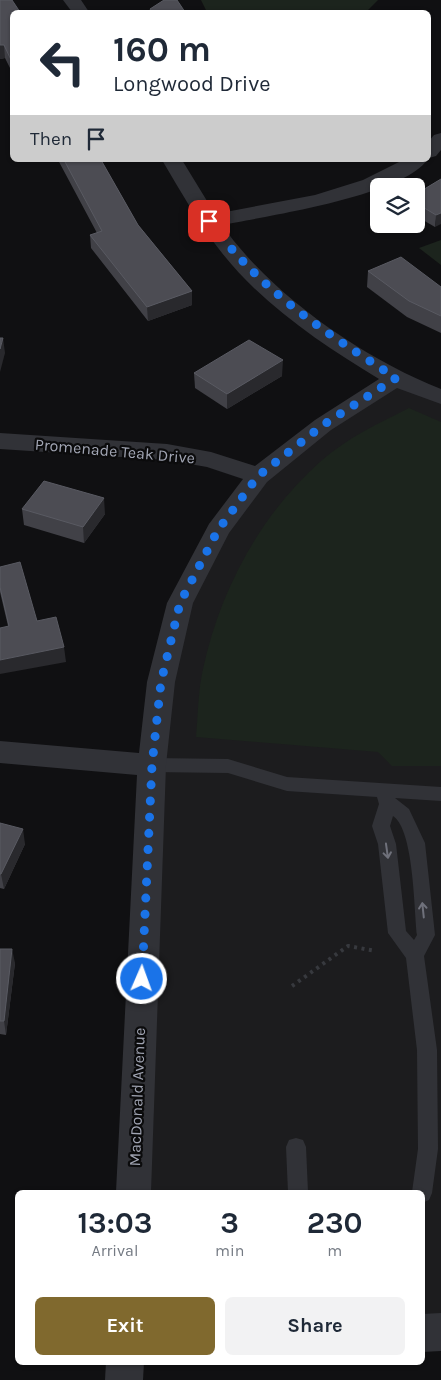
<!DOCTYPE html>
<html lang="en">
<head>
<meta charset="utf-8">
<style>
  body { margin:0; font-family:Karla,sans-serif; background:#f2f2f3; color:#1f2937; height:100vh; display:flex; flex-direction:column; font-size:19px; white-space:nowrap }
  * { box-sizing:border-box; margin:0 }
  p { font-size:16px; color:#747a83 }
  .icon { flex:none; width:28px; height:28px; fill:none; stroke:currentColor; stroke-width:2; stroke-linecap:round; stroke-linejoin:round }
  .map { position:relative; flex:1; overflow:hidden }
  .panel { position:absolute; left:15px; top:1190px; width:410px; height:175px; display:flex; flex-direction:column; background:#fff; border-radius:8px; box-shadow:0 1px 4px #0004 }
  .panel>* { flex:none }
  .top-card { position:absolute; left:10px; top:10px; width:421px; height:152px; border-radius:8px; box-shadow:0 1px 4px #0004; background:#fff; color:#1f2937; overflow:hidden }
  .buttons { position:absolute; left:370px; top:178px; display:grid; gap:10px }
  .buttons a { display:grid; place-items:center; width:55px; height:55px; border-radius:8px; background:#fff; box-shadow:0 1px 4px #0004; font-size:25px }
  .pin { position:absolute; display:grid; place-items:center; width:42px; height:42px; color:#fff; margin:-21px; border-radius:10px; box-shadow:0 2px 8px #0006 }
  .me { position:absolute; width:55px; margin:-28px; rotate:2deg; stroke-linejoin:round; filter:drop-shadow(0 0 4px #0008) }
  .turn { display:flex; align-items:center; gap:18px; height:105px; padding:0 20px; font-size:22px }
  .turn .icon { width:65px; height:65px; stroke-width:2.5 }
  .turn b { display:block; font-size:35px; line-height:42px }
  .then { display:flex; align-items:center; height:48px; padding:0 20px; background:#0003; gap:10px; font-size:19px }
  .eta { display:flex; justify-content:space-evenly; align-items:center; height:85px; text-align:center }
  .eta b { font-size:30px; font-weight:700; line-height:35px }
  .primary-button { display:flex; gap:10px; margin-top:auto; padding:10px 20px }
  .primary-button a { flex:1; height:58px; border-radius:8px; background:#80692e; color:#fff; font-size:20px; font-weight:700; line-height:58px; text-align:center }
  .primary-button a+a { background:#f2f2f3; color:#1f2937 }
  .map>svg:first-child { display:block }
</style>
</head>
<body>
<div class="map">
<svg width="441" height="1380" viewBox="0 0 441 1380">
  <rect width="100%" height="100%" fill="#101012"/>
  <path fill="#1c1c1e" d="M396 378 441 397V1332L423 1333 422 1192H133L152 765 180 603 258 476Z"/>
  <g fill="#1c241d">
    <path d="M201 0H378L366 12H207Z"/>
    <path d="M441 240V265L419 248Z"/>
    <path d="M409 408 441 422V766H392L378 752 196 737C198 715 198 691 203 669 220 590 260 515 321 461 347 438 379 423 409 408Z"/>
  </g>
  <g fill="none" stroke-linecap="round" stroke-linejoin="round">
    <path stroke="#37393e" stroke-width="4" stroke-dasharray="3 4.5" stroke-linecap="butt" d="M292 986 348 946 376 951"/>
    <g fill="#313237" fill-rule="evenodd">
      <path d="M152 758 228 759 287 777 441 787V801L395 798 409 809 425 843 435 935 424 956 437 1050 438 1149 432 1193 429 1200 422 1203V1192H412L418 1149 417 1050 406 958 388 933 378 844 372 826 379 804 377 797 287 791 228 773 152 772 146 770 144 765 146 760ZM393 816C414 830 414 909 417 935L414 940 406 931 396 844 390 826Z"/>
      <path d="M296 1138 303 1140 306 1147 308 1192H288L286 1147 289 1140Z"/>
    </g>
    <g fill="#313237" fill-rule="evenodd">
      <path d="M63 0H81L89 12H72Z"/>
      <path d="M441 133V150L436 156 429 158V141L434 135Z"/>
      <path d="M162 160H182L215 214 315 195 363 180 403 160H427C402 196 267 216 222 225 271 295 362 358 441 389V404L397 388 331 430 267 482 229 533 193 603 175 682 166 765 151 1192H116L137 775 0 763V741L139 753 147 682 167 603 209 524 243 479 207 467 167 460 0 449V433L167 444 211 452 255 466 315 420 379 379C323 345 263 305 222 253 199 224 181 192 162 160Z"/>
      <path d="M441 1313V1351L422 1352V1314Z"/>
      <path d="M106 1362H144L143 1380H105Z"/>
    </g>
  </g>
  <g fill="#414147">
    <path d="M0 0 12 12V72L5 58 0 59Z"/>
    <path d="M58 160H101L138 225 192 291V305L148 321 91 248 90 235 97 233Z"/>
    <path d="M441 179 435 227 416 216V194Z"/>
    <path d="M368 271 441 287V333L407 317 367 287Z"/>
    <path d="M194 373 282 376 227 409 195 388Z"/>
    <path d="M22 509 105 514 84 543 24 525Z"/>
    <path d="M0 567 37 621 66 662 8 626 0 592Z"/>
    <path d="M0 823 25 844 4 889 0 888Z"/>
    <path d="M0 949 15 963 6 1035 0 1034Z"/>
  </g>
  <g fill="#29292d">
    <path d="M0 45H4L5 58 0 59Z"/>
    <path d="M441 213V224L435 227 436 215Z"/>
    <path d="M192 291V305L148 321 147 307Z"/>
    <path d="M3 338 5 353 0 372V349Z"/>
    <path d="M283 360 282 376 227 409V394Z"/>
    <path d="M104 498 105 514 84 543 83 527Z"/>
    <path d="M64 647 66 662 0 674V660Z"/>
    <path d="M23 829 25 844 4 889 1 874Z"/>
    <path d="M12 949 15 963 6 1035 4 1021Z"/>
  </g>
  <g fill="#4c4c53" stroke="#595a62">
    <path d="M0 0H12L20 12H12V62L4 45H0Z"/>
    <path d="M164 0H177L185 12H152L150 9Z"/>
    <path d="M64 160H101L138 225 192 291 147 307 90 235 102 231Z"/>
    <path d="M441 179V213L436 215 416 203V194Z"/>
    <path d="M401 257 441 287V316L409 301 368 271Z"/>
    <path d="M0 338H3L0 349Z"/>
    <path d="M249 340 283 360 227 394 194 373Z"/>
    <path d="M44 481 104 498 83 527 22 509Z"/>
    <path d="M20 562 37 621 56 617 64 647 0 660V628L9 626 0 587V567Z"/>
    <path d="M0 823 23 829 1 874H0Z"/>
    <path d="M0 949H12L4 1021H0Z"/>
  </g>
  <defs><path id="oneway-shaft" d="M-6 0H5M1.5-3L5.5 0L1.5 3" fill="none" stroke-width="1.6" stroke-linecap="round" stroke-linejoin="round" transform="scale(1.25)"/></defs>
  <g stroke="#6f717b">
    <use href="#oneway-shaft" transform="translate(387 851) rotate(82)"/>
    <use href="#oneway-shaft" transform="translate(423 910) rotate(-96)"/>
  </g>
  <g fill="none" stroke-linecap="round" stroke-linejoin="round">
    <path stroke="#1a73e8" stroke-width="9" stroke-dasharray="0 16.2" d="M142 979 152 765 161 682 180 603 218 530 258 476 323 425 396 378C322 330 262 292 209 221"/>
  </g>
  <g text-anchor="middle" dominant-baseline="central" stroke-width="4.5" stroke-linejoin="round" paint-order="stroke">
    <g font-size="16" fill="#a1a5b3" stroke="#0b0b0c">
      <text transform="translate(115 451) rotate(5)">Promenade Teak Drive</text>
      <text transform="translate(137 1097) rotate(-88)">MacDonald Avenue</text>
    </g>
  </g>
</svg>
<div class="buttons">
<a><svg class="icon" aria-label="layers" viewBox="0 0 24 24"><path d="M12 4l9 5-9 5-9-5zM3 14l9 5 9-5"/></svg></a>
</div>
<div class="pin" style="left:209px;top:221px;background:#d93025"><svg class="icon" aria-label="arrive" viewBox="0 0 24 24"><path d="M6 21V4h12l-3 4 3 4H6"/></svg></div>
<svg class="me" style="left:142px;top:979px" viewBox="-20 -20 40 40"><circle r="17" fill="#1a73e8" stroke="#fff" stroke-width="3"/><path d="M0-11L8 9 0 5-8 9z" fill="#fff"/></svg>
<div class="top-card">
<div class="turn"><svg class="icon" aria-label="left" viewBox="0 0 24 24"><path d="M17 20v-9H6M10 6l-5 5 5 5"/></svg><div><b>160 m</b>Longwood Drive</div></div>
<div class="then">Then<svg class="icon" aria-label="arrive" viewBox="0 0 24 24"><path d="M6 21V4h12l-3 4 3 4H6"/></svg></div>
</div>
<section class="panel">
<div class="eta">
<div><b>13:03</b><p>Arrival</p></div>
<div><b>3</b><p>min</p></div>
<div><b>230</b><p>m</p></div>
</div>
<div class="primary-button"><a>Exit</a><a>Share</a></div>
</section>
</div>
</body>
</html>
